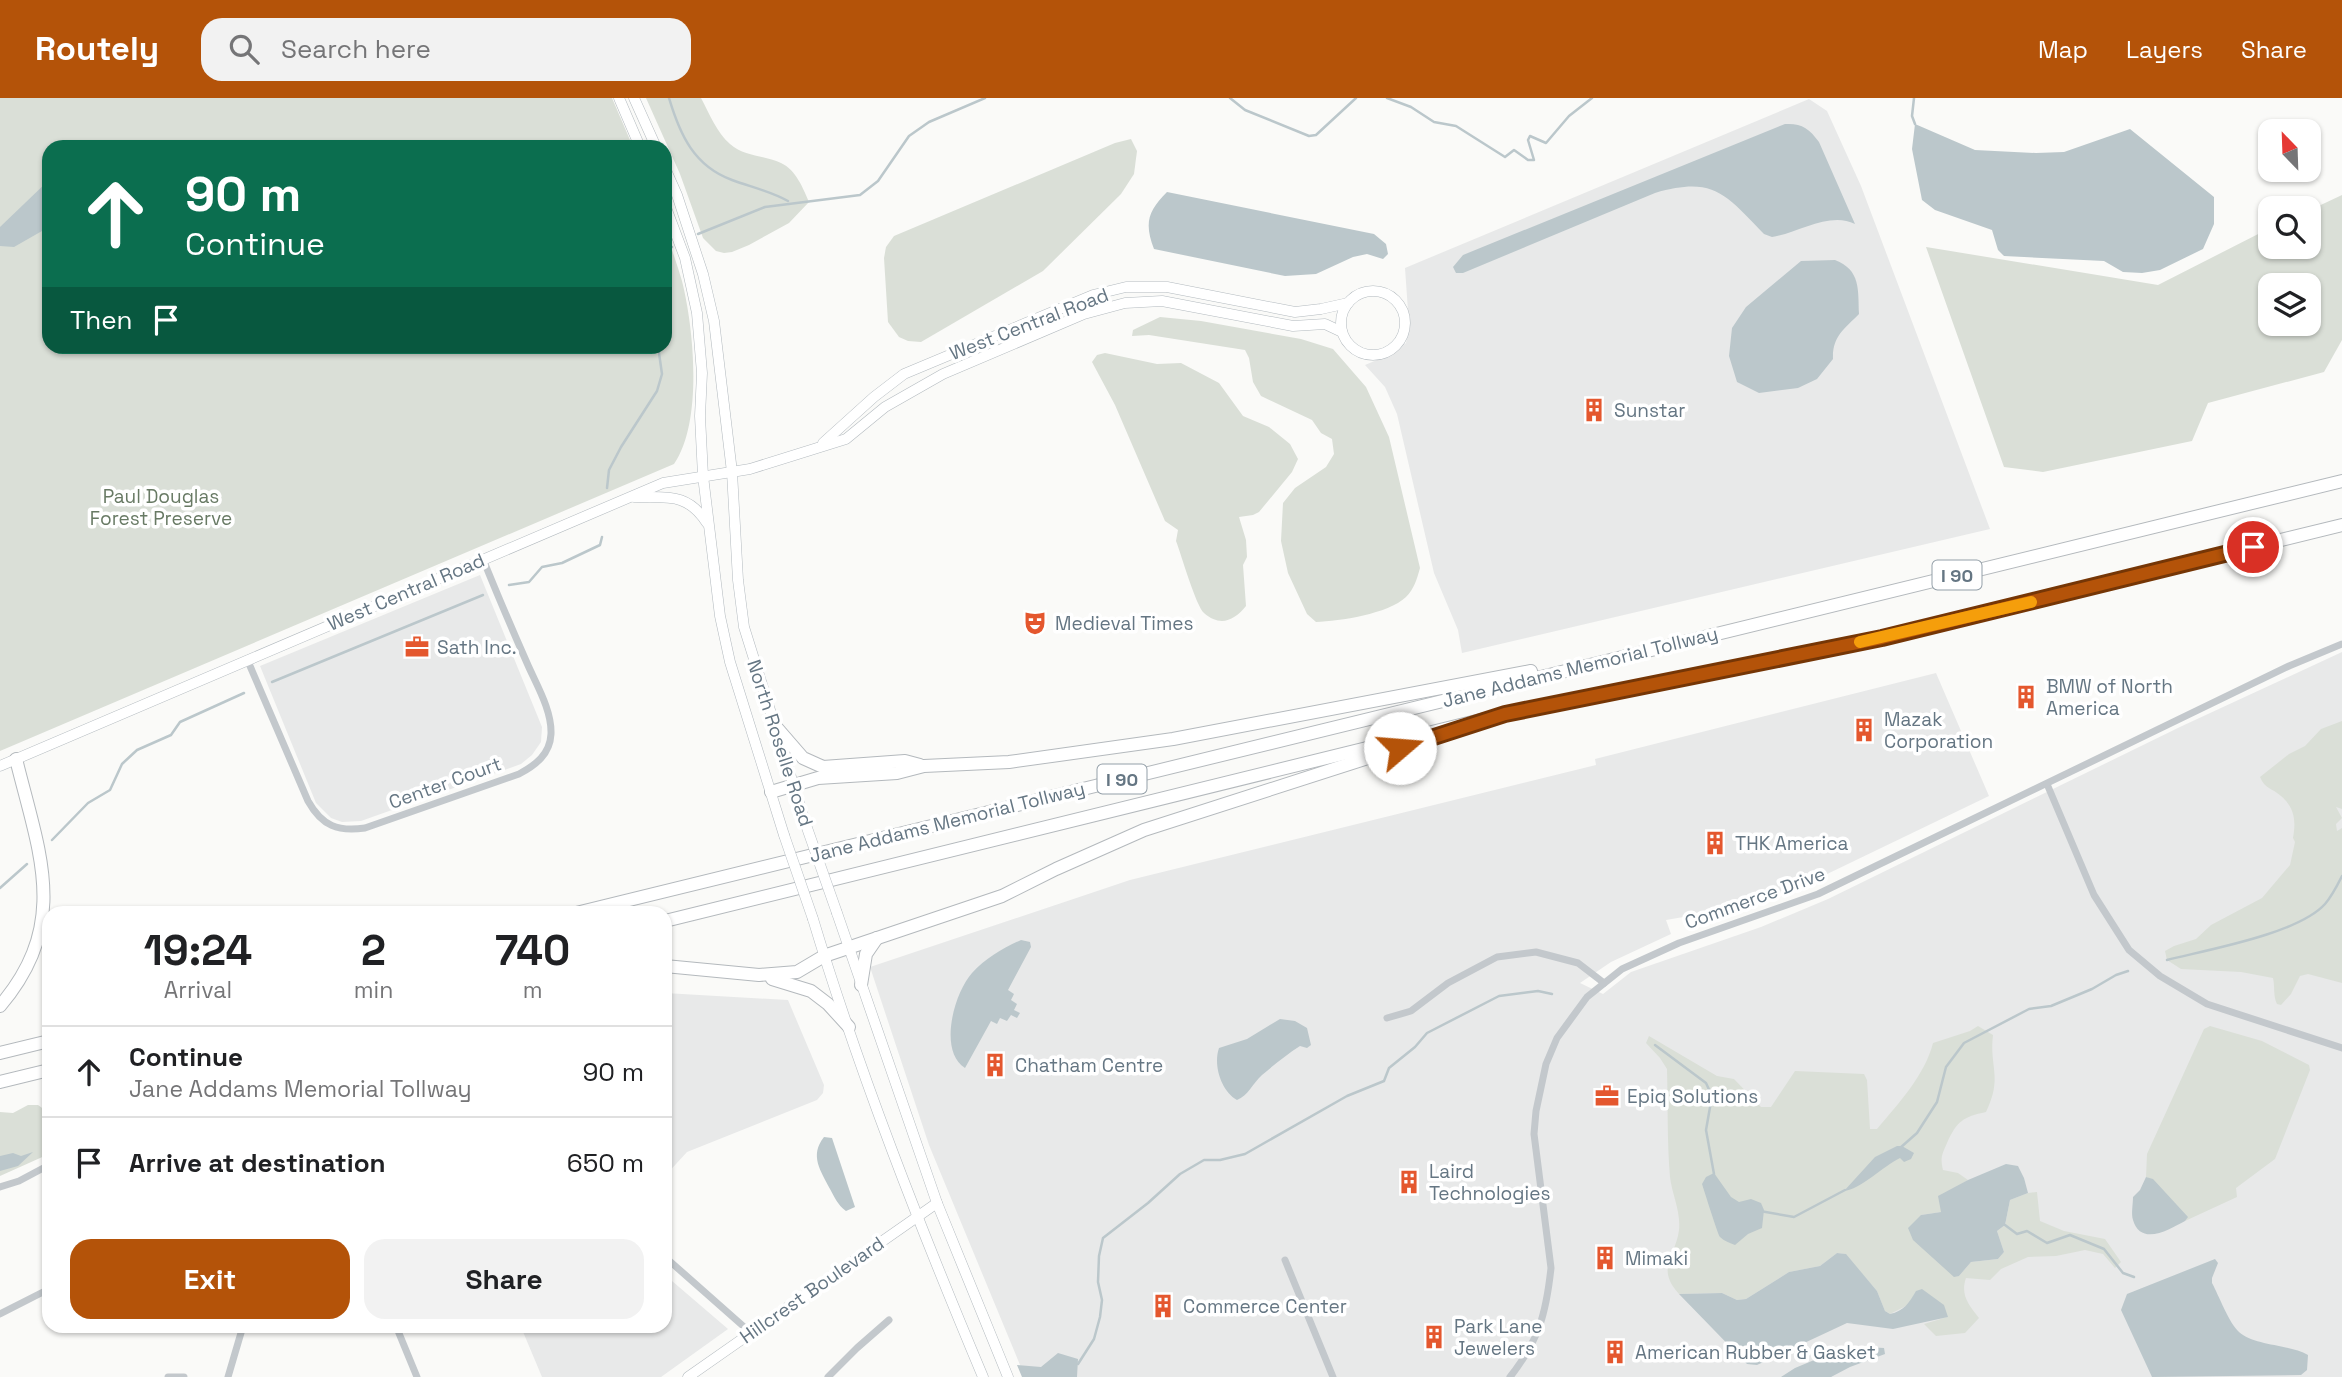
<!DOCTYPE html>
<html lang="en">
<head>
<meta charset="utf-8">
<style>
  body { margin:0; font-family:"Space Grotesk",sans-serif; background:#f2f2f2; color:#202124; height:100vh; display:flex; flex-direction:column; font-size:26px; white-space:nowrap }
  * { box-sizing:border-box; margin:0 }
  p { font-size:23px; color:#757577 }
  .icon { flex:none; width:38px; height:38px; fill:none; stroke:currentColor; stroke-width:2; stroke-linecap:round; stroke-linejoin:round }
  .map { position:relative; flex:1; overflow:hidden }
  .side { position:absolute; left:42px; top:808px; width:630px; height:427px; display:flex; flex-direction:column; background:#fff; border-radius:21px; box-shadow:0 2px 5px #0004 }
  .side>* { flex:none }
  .banner { position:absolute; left:42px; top:42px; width:630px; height:214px; border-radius:21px; box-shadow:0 2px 5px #0004; background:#0b6e4f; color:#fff; overflow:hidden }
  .needle { width:46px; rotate:337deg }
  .tools { position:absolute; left:2258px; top:21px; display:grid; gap:14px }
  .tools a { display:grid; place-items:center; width:63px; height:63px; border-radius:14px; background:#fff; box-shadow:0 2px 5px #0004; font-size:35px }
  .pin { position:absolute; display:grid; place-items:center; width:60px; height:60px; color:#fff; margin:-30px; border:4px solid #fff; border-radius:50%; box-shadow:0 2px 7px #0007 }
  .me { position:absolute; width:77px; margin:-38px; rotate:72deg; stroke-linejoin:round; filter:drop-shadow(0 0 5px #0008) }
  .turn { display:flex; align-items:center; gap:24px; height:147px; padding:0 28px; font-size:32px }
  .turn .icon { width:91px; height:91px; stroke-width:2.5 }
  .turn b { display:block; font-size:49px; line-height:60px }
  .then { display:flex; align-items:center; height:66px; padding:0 28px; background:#0003; gap:14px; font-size:26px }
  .eta { display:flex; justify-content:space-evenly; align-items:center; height:119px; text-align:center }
  .eta b { font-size:42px; font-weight:700; line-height:49px }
  .primary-button { display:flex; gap:14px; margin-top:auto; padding:14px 28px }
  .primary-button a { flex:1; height:80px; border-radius:21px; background:#b45309; color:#fff; font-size:28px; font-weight:700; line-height:80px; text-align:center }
  .primary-button a+a { background:#f2f2f2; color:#202124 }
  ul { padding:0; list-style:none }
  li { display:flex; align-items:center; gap:21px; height:91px; padding:0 28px; border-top:2px solid #e0e0e0 }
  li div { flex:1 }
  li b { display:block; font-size:26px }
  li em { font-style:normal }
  header { display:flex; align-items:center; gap:42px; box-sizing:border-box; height:98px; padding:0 35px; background:#b45309; color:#fff }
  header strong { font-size:33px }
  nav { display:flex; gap:38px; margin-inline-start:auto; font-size:24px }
  .search { width:490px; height:63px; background:#f2f2f2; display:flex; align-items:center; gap:18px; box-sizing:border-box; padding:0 24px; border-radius:21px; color:#757577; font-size:26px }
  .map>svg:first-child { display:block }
</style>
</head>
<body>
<header>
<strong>Routely</strong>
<div class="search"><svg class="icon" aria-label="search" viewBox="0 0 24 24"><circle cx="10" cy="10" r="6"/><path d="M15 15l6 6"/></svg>Search here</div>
<nav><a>Map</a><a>Layers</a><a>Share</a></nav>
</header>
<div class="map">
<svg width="2342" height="1279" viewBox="0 0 2342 1279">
  <rect width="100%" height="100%" fill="#fafaf8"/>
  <g fill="#e8e9e9">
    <path d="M1809 1 1827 13 1861 88 1990 431 1462 555 1458 532 1434 475 1397 316 1385 289 1365 267 1396 254 1406 245 1409 227 1405 170Z"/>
    <path d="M480 477 542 629 541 644 532 657 521 666 361 723 342 724 331 720 316 705 260 568Z"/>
    <path d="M2342 554V1279H1025L929 1047 870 869 1130 782 1596 667 1595 661 1936 575 1989 698 1823 778 1748 808 1666 822 1671 836 1611 864 1580 885 1603 896 1631 874 1761 829 1828 801 2182 628Z"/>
    <path d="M665 895 788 902 824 987 823 995 817 1002 687 1054 665 1078Z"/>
    <path d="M665 1177 728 1231 661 1279H542L521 1229 665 1228Z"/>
  </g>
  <g fill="#dadfd7" fill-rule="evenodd">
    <path d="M0 0H612L633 49H49V248H665V132C671 149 677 166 682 183 694 231 703 324 674 366L0 653Z"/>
    <path d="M646 0H701C709 15 717 35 730 46 745 59 764 57 781 65 796 72 803 90 809 104L789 125 749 147 732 154 724 155 716 153 703 140 680 76Z"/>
    <path d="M1131 41 1137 53 1134 76 1121 96 1043 173 921 244 908 243 899 239 888 224 884 160 886 149 894 138 1115 45Z"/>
    <path d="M2342 97V242L2324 274 2208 305 2192 343 2043 374 2004 369 1926 149 2158 187 2270 130V149H2308V113ZM2270 187H2308V226H2270Z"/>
    <path d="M1160 219 1201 223 1301 241 1333 251 1366 289 1389 339 1420 470C1417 481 1414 491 1406 499 1388 516 1340 523 1316 524L1307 516 1288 475 1281 443 1283 405 1295 390 1326 369 1334 356 1332 341 1321 335 1312 322 1261 298 1253 284 1249 260 1245 252 1149 237 1132 238 1133 232Z"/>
    <path d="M1105 255 1157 266 1181 265 1219 285 1243 318 1269 329 1290 346 1298 361 1292 374 1259 414 1253 417 1239 419 1246 442 1247 459 1243 467 1246 508C1234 523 1220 529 1204 515 1196 508 1181 456 1176 443L1178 432 1165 423 1115 307 1092 264 1097 257Z"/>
    <path d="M2342 623V711L2336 709 2342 720 2336 726 2337 733 2342 730V885L2308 876 2300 878 2291 896 2281 907 2277 906C2273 898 2275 889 2273 880L2241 874 2181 871 2167 862 2165 853 2174 848 2196 841 2211 827 2262 800 2290 767 2295 744 2293 740C2296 723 2295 710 2281 698 2272 690 2265 691 2260 679L2289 656 2305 648 2321 631Z"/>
    <path d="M1978 928 1993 937C1989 969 2003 979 1986 1014 1963 1019 1957 1023 1947 1045 1942 1057 1940 1059 1943 1072L1958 1075 1968 1082 1956 1090 1941 1114 1921 1117 1959 1178 1971 1164 1998 1161 2004 1154 1997 1133 2005 1127 2010 1102 2028 1095 2037 1094 2040 1123 2064 1133 2105 1141 2121 1164 2115 1170 2103 1156 2085 1152 2056 1158 2028 1159 2001 1171 1990 1182 1966 1180C1960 1197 1969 1207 1979 1220L1965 1235 1936 1238 1924 1226 1947 1219 1916 1194 1908 1207 1890 1216 1885 1213 1877 1193 1845 1156 1837 1155 1820 1168 1789 1174 1746 1201 1737 1202 1722 1195 1679 1196C1655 1170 1676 1158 1679 1132 1681 1114 1672 1096 1670 1079 1667 1043 1668 1007 1667 971L1660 960 1646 945 1649 938 1717 978 1734 981 1761 1009H1771L1795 973 1864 976 1867 982 1870 1031H1877C1898 1006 1925 977 1933 945L1970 933Z"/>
    <path d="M2210 928 2262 943 2309 967 2310 972 2275 1061 2236 1090 2237 1099 2185 1123 2187 1119 2153 1082 2146 1079 2147 1056 2204 931Z"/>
    <path d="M28 1007H38L49 1015V1056L0 1078V1014L13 1015Z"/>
  </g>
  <g fill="#bbc7cb">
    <path d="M1785 26C1801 25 1809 30 1819 44L1855 126C1830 113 1798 135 1772 139L1764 136C1725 96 1714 78 1655 95L1463 175H1456L1453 169 1463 157Z"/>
    <path d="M1915 26 1975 52 2036 55 2064 54 2130 31 2214 99V126L2203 151 2160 172 2142 175 2123 174 2104 163 2004 158 1998 152 1992 132 1935 112 1922 102 1912 51Z"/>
    <path d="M49 82V129L14 149 0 148V129Z"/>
    <path d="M1167 94 1374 136 1386 146 1388 156 1383 161 1367 156 1353 159 1316 176 1285 178 1154 151C1144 125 1148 113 1167 94Z"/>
    <path d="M1835 162C1861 172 1858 192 1859 216 1844 231 1832 239 1833 261L1817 281 1798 290 1759 295 1737 284 1729 258 1732 230 1746 209 1801 163Z"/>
    <path d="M1021 842 1030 844 1031 849 1008 892 1014 896 1011 902 1017 906 1014 912 1020 915 1017 920 1011 917 1007 923 1000 920 997 926 991 923 965 970C938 953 954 895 972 875 986 860 1003 850 1021 842Z"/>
    <path d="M1280 921 1295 923 1307 930 1311 947 1307 950 1300 948C1286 957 1274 967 1262 977 1253 985 1248 998 1237 1002 1221 993 1213 967 1219 950L1247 941Z"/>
    <path d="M824 1039 832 1040 855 1109 846 1113C837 1106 835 1100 830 1091 821 1073 809 1058 824 1039Z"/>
    <path d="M1897 1048H1902L1914 1055 1911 1061 1904 1064 1900 1060C1883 1068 1860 1092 1844 1093L1875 1059Z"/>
    <path d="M13 1055 21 1058 33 1054 18 1068 0 1073V1058Z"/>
    <path d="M2006 1066 2018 1068 2024 1080 2028 1095 2010 1102 2005 1127 1997 1133 2004 1154 1998 1161 1971 1164 1959 1178 1954 1179 1913 1142 1908 1130 1921 1117 1941 1114 1938 1098 1968 1082Z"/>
    <path d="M1714 1075 1731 1099 1739 1104 1751 1101 1761 1105 1764 1112 1762 1130 1748 1136 1735 1147C1730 1145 1724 1143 1720 1139 1718 1137 1704 1092 1702 1086L1706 1079Z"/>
    <path d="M2146 1079 2153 1081 2188 1119 2185 1123C2170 1131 2141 1149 2133 1122 2131 1116 2133 1106 2133 1099L2140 1092Z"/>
    <path d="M1837 1155 1846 1156 1877 1193 1885 1213 1890 1216C1904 1213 1909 1205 1916 1193L1922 1191 1944 1207 1948 1219 1893 1231 1847 1225 1757 1267 1747 1266 1679 1196 1722 1195 1737 1202 1746 1201 1789 1174 1820 1168Z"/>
    <path d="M2215 1161 2218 1165 2212 1180V1185C2219 1198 2229 1225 2239 1234 2254 1248 2289 1246 2308 1257L2307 1272 2301 1277 2152 1279 2121 1212 2127 1196Z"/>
    <path d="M1848 1248 1884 1250 1885 1256 1850 1269 1831 1279H1781L1795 1270Z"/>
    <path d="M1058 1255 1078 1261 1077 1279H1022L1017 1267 1041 1269Z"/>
  </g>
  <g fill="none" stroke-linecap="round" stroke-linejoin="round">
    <g stroke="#bbc7cb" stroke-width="2.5">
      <path d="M669 0C680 37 694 68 732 82 751 89 770 93 788 103"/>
      <path d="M1230 0 1245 12 1309 38 1316 37 1356 0"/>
      <path d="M1387 0 1411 9 1434 24 1456 28 1505 59 1514 52 1528 62H1534L1528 42 1530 38 1546 45 1569 18 1592 0"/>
      <path d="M1914 0 1912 18 1915 26"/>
      <path d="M698 136 765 109 860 97 878 83 909 38 929 24 985 0"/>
      <path d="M665 155 667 151 672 149"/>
      <path d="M607 390 609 372 621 349 657 293 662 276 658 248"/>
      <path d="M509 487 529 484 542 469 562 465 600 447 602 439"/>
      <path d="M272 584 483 497"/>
      <path d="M52 742 88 705 110 692 122 666 137 652 171 637 180 624 244 595"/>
      <path d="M0 790 27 766"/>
      <path d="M2167 862C2206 852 2298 836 2325 806 2332 798 2337 788 2342 778"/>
      <path d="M1655 947 1706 985 1712 998 1706 1032 1714 1076"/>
      <path d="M1900 1050 1917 1035 1937 1004 1946 969 1964 945 2029 911 2051 908 2092 891 2116 877 2128 873"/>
      <path d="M1760 1113 1794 1119 1845 1092"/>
      <path d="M2005 1127 2017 1136 2027 1133 2047 1145 2070 1137 2104 1151 2123 1175 2134 1179"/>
      <path d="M1078 1266 1094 1241 1100 1219 1102 1202 1098 1184 1099 1158 1103 1140 1148 1105 1180 1076 1204 1062H1220L1245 1056 1347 998 1384 983 1389 970 1415 949 1427 935 1499 898 1538 893 1552 896"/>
    </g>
    <g stroke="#b3babf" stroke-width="11">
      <g id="secondary">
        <path d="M619 0 640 49"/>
        <path d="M634 0 656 49"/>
        <path d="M665 70 677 97 703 176 714 223 732 374 738 482 744 529 806 727"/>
        <path d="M665 107 685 160 697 215 702 275 700 318 703 378 720 518 730 564 784 737"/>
        <circle cx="1373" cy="225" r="32"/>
        <path d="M823 345 874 299 904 276 1093 197 1126 189H1167L1295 214 1321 211 1348 205"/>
        <path d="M634 399C667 400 687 394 707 425"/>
        <path d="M0 668 663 385 750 371 846 341 885 309 943 276 1084 216 1125 205 1162 203 1293 228 1325 226 1342 234"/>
        <path d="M837 815 937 1105 1008 1279"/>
        <path d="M813 821C860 977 920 1129 983 1279"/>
        <path d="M688 1279 937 1105"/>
      </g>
    </g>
    <g stroke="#b4b9bd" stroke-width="14">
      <g id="highway">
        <path d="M777 630 803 660 823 669 905 663 920 667"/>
        <path d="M771 694 818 680 897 675 924 668 1009 664 1173 641 1531 573"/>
        <path d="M572 816 2342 383"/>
        <path d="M665 823 1505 616 1882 540 2342 427"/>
        <path d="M665 868 759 877 797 874 824 858 1002 798 1056 771 1144 732 1399 650"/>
        <path d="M772 881 811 893 828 906 849 929"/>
        <path d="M861 887 866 856 877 840"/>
        <path d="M0 908C71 825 39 755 16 661"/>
        <path d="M0 955 49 943"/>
        <path d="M0 984 49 972"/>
      </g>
    </g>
    <g stroke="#c3c8cc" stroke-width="7">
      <path d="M247 561 308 703C322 728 338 734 365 730L519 676C536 667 550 656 551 636 552 612 536 586 527 565 512 531 497 496 483 461"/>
      <path d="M2047 686 2094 797 2129 852 2160 878 2207 906 2342 950"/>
      <path d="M1387 920 1411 913 1448 885 1497 859 1536 854 1578 865 1604 885"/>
      <path d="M0 1089 19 1083 49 1067"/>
      <path d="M665 1159 751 1235"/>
      <path d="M1285 1162 1333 1279"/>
      <path d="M0 1216 49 1191"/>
      <path d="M396 1228 417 1279"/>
      <path d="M168 1279H184"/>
      <path d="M228 1279 243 1228"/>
      <path d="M828 1279 857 1250 889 1222"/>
      <path d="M1510 1279C1539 1242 1546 1216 1551 1170L1534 1036 1536 1013 1546 966 1557 940 1587 899 1622 871 1679 845 1818 796 2289 568 2342 546"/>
    </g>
    <use href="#secondary" stroke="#fff" stroke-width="10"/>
    <use href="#highway" stroke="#fff" stroke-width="12"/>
    <g stroke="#b3babf" stroke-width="11" stroke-linecap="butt">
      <g id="secondary-bridge">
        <path d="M806 727 837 815"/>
        <path d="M784 737 813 821"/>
      </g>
    </g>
    <use href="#secondary-bridge" stroke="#fff" stroke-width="10"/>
  </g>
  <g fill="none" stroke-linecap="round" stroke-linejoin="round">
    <g stroke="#753606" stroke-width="18">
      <path id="route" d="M1400 650 1505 616 1882 540 2253 449"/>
    </g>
    <use href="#route" stroke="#b45309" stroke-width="12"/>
    <path stroke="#f59e0b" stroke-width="12" d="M1860 544 2031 504"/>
  </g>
  <defs>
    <g id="building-bare" transform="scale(1.89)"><path d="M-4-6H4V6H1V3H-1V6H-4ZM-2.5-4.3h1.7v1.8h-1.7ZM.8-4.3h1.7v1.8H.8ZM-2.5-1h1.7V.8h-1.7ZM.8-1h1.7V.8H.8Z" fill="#e4572e" stroke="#fff" stroke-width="2.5" paint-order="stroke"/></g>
    <g id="theatre-bare" transform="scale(1.89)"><path d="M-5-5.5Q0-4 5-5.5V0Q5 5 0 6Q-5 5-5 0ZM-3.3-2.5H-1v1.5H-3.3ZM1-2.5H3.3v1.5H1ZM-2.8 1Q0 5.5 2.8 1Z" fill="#e4572e" stroke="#fff" stroke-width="2.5" paint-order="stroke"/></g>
    <g id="office-bare" transform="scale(1.89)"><path d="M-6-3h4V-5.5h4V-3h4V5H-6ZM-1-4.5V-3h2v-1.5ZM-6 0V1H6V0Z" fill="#e4572e" stroke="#fff" stroke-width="2.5" paint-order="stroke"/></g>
  </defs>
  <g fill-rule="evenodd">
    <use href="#building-bare" x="1594" y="312"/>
    <use href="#theatre-bare" x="1035" y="525"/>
    <use href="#office-bare" x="417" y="549"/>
    <use href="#building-bare" x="2026" y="599"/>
    <use href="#building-bare" x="1864" y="632"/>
    <use href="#building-bare" x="1715" y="745"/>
    <use href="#building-bare" x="995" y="967"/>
    <use href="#office-bare" x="1607" y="998"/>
    <use href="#building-bare" x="1409" y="1084"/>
    <use href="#building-bare" x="1605" y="1160"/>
    <use href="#building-bare" x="1163" y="1208"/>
    <use href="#building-bare" x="1434" y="1239"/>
    <use href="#building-bare" x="1615" y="1254"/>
  </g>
  <g text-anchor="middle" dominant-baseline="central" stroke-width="7" stroke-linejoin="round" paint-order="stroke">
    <g fill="#fff" stroke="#939fa8" stroke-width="2">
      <rect x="1932.5" y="462.5" width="49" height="29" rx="5"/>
      <rect x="1097.5" y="666.5" width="49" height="29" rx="5"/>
    </g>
    <g font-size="18" font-weight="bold" fill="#657683">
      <text x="1957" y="477">I 90</text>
      <text x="1122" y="681">I 90</text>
    </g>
    <g font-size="19" fill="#657683" stroke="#fff">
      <text transform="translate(1029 226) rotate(-21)">West Central Road</text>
      <text transform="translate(406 494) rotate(-23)">West Central Road</text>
      <text transform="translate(1580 569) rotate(-14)">Jane Addams Memorial Tollway</text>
      <text transform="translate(780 645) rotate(72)">North Roselle Road</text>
      <text transform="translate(445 685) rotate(-20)">Center Court</text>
      <text transform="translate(947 724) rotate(-14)">Jane Addams Memorial Tollway</text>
      <text transform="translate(1755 800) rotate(-20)">Commerce Drive</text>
      <text transform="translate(812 1192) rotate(-35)">Hillcrest Boulevard</text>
    </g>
    <g font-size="19" fill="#657683" stroke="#fff" text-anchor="start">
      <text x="1614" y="312">Sunstar</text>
      <text x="1055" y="525">Medieval Times</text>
      <text x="437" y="549">Sath Inc.</text>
      <text x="2046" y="588">BMW of North<tspan x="2046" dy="22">America</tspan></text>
      <text x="1884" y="621">Mazak<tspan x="1884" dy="22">Corporation</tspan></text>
      <text x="1735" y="745">THK America</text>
      <text x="1015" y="967">Chatham Centre</text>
      <text x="1627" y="998">Epiq Solutions</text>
      <text x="1429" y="1073">Laird<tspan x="1429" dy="22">Technologies</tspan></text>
      <text x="1625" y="1160">Mimaki</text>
      <text x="1183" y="1208">Commerce Center</text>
      <text x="1454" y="1228">Park Lane<tspan x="1454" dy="22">Jewelers</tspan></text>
      <text x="1635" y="1254">American Rubber &amp; Gasket</text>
    </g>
    <g font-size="19" fill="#687a64" stroke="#fff">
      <text x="161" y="398">Paul Douglas<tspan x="161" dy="22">Forest Preserve</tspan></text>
    </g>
  </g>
</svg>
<div class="tools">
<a><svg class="needle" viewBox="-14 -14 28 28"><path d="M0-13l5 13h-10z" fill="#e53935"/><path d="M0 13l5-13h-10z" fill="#757577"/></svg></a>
<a><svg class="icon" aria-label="search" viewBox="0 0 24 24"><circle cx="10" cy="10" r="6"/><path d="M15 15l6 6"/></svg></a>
<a><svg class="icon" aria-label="layers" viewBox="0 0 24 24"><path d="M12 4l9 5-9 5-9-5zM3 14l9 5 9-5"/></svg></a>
</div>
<div class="pin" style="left:2253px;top:449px;background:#d93025"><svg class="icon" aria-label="arrive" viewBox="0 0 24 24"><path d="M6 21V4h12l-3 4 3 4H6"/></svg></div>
<svg class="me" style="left:1400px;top:650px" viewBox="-20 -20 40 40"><circle r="19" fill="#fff"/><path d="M0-13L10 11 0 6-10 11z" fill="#b45309"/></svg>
<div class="banner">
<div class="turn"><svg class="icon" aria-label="ahead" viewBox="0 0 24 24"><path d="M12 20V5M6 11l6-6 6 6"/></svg><div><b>90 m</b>Continue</div></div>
<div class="then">Then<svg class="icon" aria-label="arrive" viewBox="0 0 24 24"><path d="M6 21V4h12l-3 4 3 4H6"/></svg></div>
</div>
<section class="side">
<div class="eta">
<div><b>19:24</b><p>Arrival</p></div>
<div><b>2</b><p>min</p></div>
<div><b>740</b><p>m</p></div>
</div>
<ul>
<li><svg class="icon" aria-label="ahead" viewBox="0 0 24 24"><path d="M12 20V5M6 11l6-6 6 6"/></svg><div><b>Continue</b><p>Jane Addams Memorial Tollway</p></div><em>90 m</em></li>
<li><svg class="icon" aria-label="arrive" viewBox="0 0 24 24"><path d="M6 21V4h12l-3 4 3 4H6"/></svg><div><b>Arrive at destination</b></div><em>650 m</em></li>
</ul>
<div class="primary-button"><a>Exit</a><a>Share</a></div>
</section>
</div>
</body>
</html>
